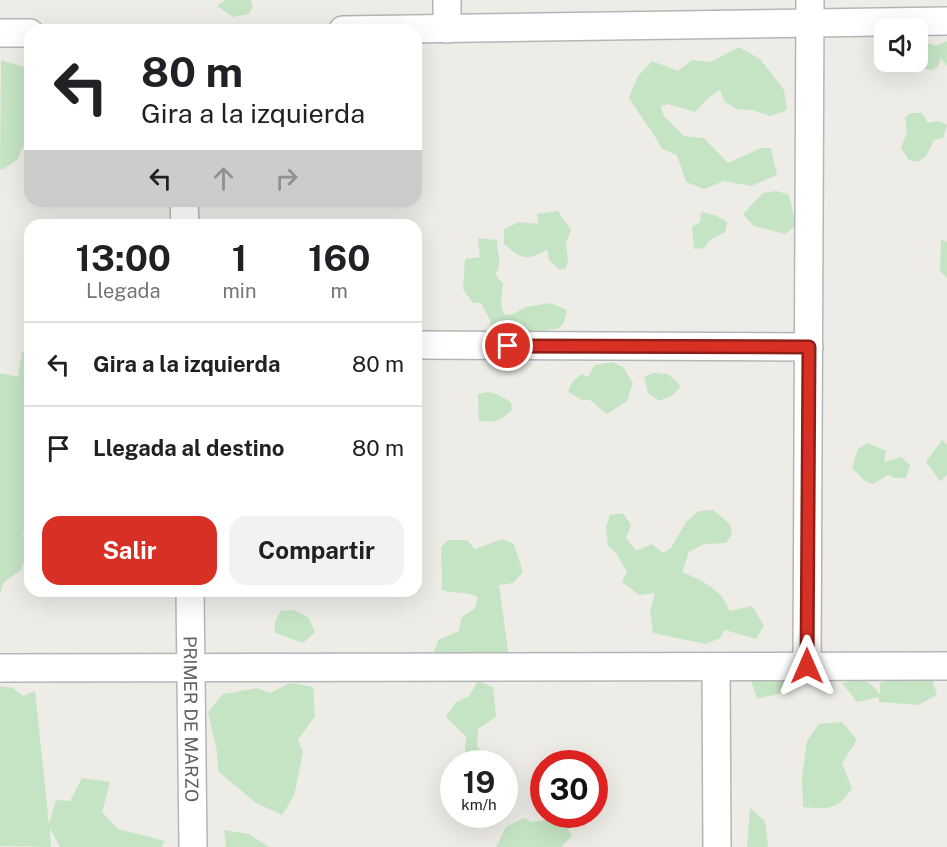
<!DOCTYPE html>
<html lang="es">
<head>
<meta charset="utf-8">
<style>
  body { margin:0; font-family:"Public Sans",sans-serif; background:#f2f2f2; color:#202124; height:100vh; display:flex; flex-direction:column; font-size:22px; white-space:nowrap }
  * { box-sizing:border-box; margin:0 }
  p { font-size:20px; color:#757577 }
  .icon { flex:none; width:33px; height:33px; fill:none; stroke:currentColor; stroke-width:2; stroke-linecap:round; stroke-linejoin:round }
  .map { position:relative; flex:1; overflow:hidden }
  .panel { position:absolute; left:24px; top:219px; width:398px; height:378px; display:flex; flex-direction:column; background:#fff; border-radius:18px; box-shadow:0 6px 24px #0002 }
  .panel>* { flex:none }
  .guide { position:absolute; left:24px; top:24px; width:398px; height:183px; border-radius:18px; box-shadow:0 6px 24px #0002; background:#fff; color:#202124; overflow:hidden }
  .fabs { position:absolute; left:874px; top:18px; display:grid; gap:12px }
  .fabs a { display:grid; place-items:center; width:54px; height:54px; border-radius:12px; background:#fff; box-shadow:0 6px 24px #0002; font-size:30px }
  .speed { position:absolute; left:440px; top:750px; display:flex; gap:12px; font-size:30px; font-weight:700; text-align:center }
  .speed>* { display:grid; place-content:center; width:78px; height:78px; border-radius:50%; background:#fff; box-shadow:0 6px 24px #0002; line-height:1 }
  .speed small { font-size:15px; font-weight:400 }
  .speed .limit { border:9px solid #d22; background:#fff; color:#111 }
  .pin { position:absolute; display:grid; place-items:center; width:51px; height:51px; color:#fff; margin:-26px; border:3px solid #fff; border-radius:50%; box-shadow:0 2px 6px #0007 }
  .me { position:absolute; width:66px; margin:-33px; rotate:0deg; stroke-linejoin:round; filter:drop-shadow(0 0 4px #0008) }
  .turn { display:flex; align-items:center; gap:21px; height:126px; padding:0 18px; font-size:27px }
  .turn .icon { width:78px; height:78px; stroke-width:2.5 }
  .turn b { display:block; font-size:42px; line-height:51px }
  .lanes { display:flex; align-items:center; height:57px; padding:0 18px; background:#0003; justify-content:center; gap:30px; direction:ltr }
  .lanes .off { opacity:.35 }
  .eta { display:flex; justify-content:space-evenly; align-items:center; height:102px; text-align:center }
  .eta b { font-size:36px; font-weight:700; line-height:42px }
  .cta { display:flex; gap:12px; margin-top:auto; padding:12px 18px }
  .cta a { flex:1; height:69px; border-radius:18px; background:#d93025; color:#fff; font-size:24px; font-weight:700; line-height:69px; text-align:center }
  .cta a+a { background:#f2f2f2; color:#202124 }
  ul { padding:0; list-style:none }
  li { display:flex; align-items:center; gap:18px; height:84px; padding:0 18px; border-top:2px solid #e0e0e0 }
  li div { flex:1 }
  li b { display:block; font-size:22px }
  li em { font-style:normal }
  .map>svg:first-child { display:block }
</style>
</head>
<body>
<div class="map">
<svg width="947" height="847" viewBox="0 0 947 847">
  <rect width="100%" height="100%" fill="#eeece6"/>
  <g fill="#c5e4c4">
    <path d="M226 0H251L253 7 248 14 233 17 217 6Z"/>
    <path d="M947 41V66L941 58 938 66 933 70 924 69 918 57V49L924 42 936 46Z"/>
    <path d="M739 47 760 59 784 90 787 110 770 116 752 110 737 109 725 102 720 90 708 98 695 112 668 104 661 106 663 115 684 136 704 138 728 163 761 148H771L777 175 751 186 724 181 704 189 686 182 677 155 662 149C653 131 640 116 629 98L638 76 652 61 678 71 692 60 711 62Z"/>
    <path d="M1 60 30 69V141L24 144 18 159 2 170 0 168Z"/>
    <path d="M910 113H922L928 123 938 121 947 125 943 138 934 140 926 156 918 162 909 160 901 148 907 132 905 118Z"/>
    <path d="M777 191 789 195 796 226 785 234 754 226 743 214 763 193Z"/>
    <path d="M558 211 571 230 566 244 568 260 566 268 560 270 549 260 547 250C526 261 523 260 504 244V229L519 222 538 224 537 214Z"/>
    <path d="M701 212 715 215 727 222 725 232 710 240 704 248 694 249 692 227 700 222Z"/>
    <path d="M478 238 497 240C496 252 504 262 495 274L503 284 501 304 504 315 513 314 526 307 550 303 567 310 564 323 557 329 546 330 540 337 492 336 490 320 481 303H473L463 289 465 259 480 257Z"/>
    <path d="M941 239 947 242V278L940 271Z"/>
    <path d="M30 350V522L23 533 27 553 21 570 4 582 0 594V373L18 377 22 352Z"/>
    <path d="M612 362 623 367 633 383 627 401 607 414 590 400H582L568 392 572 382 582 374 588 377 595 365Z"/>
    <path d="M653 373 668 374 681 386 673 395 659 401 648 393 644 377Z"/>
    <path d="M488 392 497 394 511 402 512 410C502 420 493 423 479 421L478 394Z"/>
    <path d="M942 440 947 444V475L940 481 926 462Z"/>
    <path d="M868 443 886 451 884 462 901 457 910 465 906 478H895L888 475 873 484 865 481 852 468 858 449Z"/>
    <path d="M713 510 730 524 732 534 726 543 704 544 689 552 682 572C699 579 725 591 729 611L752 606 764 626 756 639 725 630 720 638 706 644 653 633 650 611 655 593 639 595 622 582 627 571C619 561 619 553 608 546L606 527 610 515 623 513 631 525 626 538 636 551 652 544 663 553 671 548 686 522 699 511Z"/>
    <path d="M502 539 514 544C516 554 522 563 522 573L513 583 499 585 510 665 433 656 438 640 459 631 461 618 475 608 478 597C466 591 455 594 442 590L441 547 448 540H467L475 549Z"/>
    <path d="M294 610 309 618 315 632 303 643 275 633V621L281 611Z"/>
    <path d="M749 674 785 679 782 693 757 699Z"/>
    <path d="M893 678 932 679 937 695 918 705 879 702V697L857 702 842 683C862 679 868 678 880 695V683Z"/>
    <path d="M478 681 493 687 496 717 478 729 477 747 494 756 495 763H474L465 751 466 737 446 717 455 703 469 696Z"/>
    <path d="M290 683 313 687 315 716 298 740 303 752 294 796 282 815 256 803 218 771 217 752 208 712 223 694 257 688 270 693Z"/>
    <path d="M0 686 13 688 23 696 35 691 49 824 56 800 70 801 82 778 110 782 102 812 118 829 165 841 162 847H60L50 828 51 847 0 846Z"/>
    <path d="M842 722 857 740 842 763 852 788C837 811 828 809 803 807L802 777 807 741 819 724Z"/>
    <path d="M750 808 765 821 768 847H747Z"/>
    <path d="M523 818 532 822 562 818 572 836 561 847H496L506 827Z"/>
    <path d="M224 830 249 834 269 847H226Z"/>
  </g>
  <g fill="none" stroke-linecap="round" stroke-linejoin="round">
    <g stroke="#b3b6b9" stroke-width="30">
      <g id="minor">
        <path d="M447 0V29"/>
        <path d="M343 30 947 21"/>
        <path d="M0 33H30"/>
        <path d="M184 201 185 225"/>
        <path d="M416 345 809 347"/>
        <path id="s1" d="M190 591 193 847"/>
        <path d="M807 666 810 0"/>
        <path d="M716 667 717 847"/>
        <path d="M0 668 947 666"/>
      </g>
    </g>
    <use href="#minor" stroke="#fff" stroke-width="27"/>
  </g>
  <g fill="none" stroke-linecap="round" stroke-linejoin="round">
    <g stroke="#8d1f18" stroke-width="15">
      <path id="route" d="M508 346 809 347 807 666"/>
    </g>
    <use href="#route" stroke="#d93025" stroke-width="10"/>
  </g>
  <g text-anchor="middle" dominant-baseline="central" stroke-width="5" stroke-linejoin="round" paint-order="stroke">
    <g font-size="18" fill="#5d6165" stroke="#fff">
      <text stroke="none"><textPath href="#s1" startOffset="128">PRIMER DE MARZO</textPath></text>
    </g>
  </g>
</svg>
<div class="fabs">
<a><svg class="icon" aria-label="sound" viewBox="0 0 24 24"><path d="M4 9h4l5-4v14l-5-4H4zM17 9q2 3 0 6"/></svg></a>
</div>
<div class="speed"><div>19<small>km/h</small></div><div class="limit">30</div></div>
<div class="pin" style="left:508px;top:346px;background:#d93025"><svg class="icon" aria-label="arrive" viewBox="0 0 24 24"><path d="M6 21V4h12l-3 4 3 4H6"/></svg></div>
<svg class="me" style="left:807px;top:666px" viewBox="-20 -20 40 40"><path d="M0-17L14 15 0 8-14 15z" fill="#d93025" stroke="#fff" stroke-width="4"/></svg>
<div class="guide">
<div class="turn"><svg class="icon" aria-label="left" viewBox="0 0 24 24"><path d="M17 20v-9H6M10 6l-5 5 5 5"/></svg><div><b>80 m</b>Gira a la izquierda</div></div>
<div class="lanes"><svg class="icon" aria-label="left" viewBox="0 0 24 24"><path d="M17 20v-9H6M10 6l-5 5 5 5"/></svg><svg class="icon off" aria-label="ahead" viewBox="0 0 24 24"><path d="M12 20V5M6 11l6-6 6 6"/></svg><svg class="icon off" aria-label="right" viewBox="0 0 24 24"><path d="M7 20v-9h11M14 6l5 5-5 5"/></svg></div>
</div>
<section class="panel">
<div class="eta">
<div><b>13:00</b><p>Llegada</p></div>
<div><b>1</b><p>min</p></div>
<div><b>160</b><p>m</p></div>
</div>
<ul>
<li><svg class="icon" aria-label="left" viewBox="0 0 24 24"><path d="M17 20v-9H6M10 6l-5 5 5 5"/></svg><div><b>Gira a la izquierda</b></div><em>80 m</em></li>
<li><svg class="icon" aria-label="arrive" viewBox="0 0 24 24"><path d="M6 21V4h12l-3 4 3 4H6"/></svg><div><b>Llegada al destino</b></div><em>80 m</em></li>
</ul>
<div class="cta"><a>Salir</a><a>Compartir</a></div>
</section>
</div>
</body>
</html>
